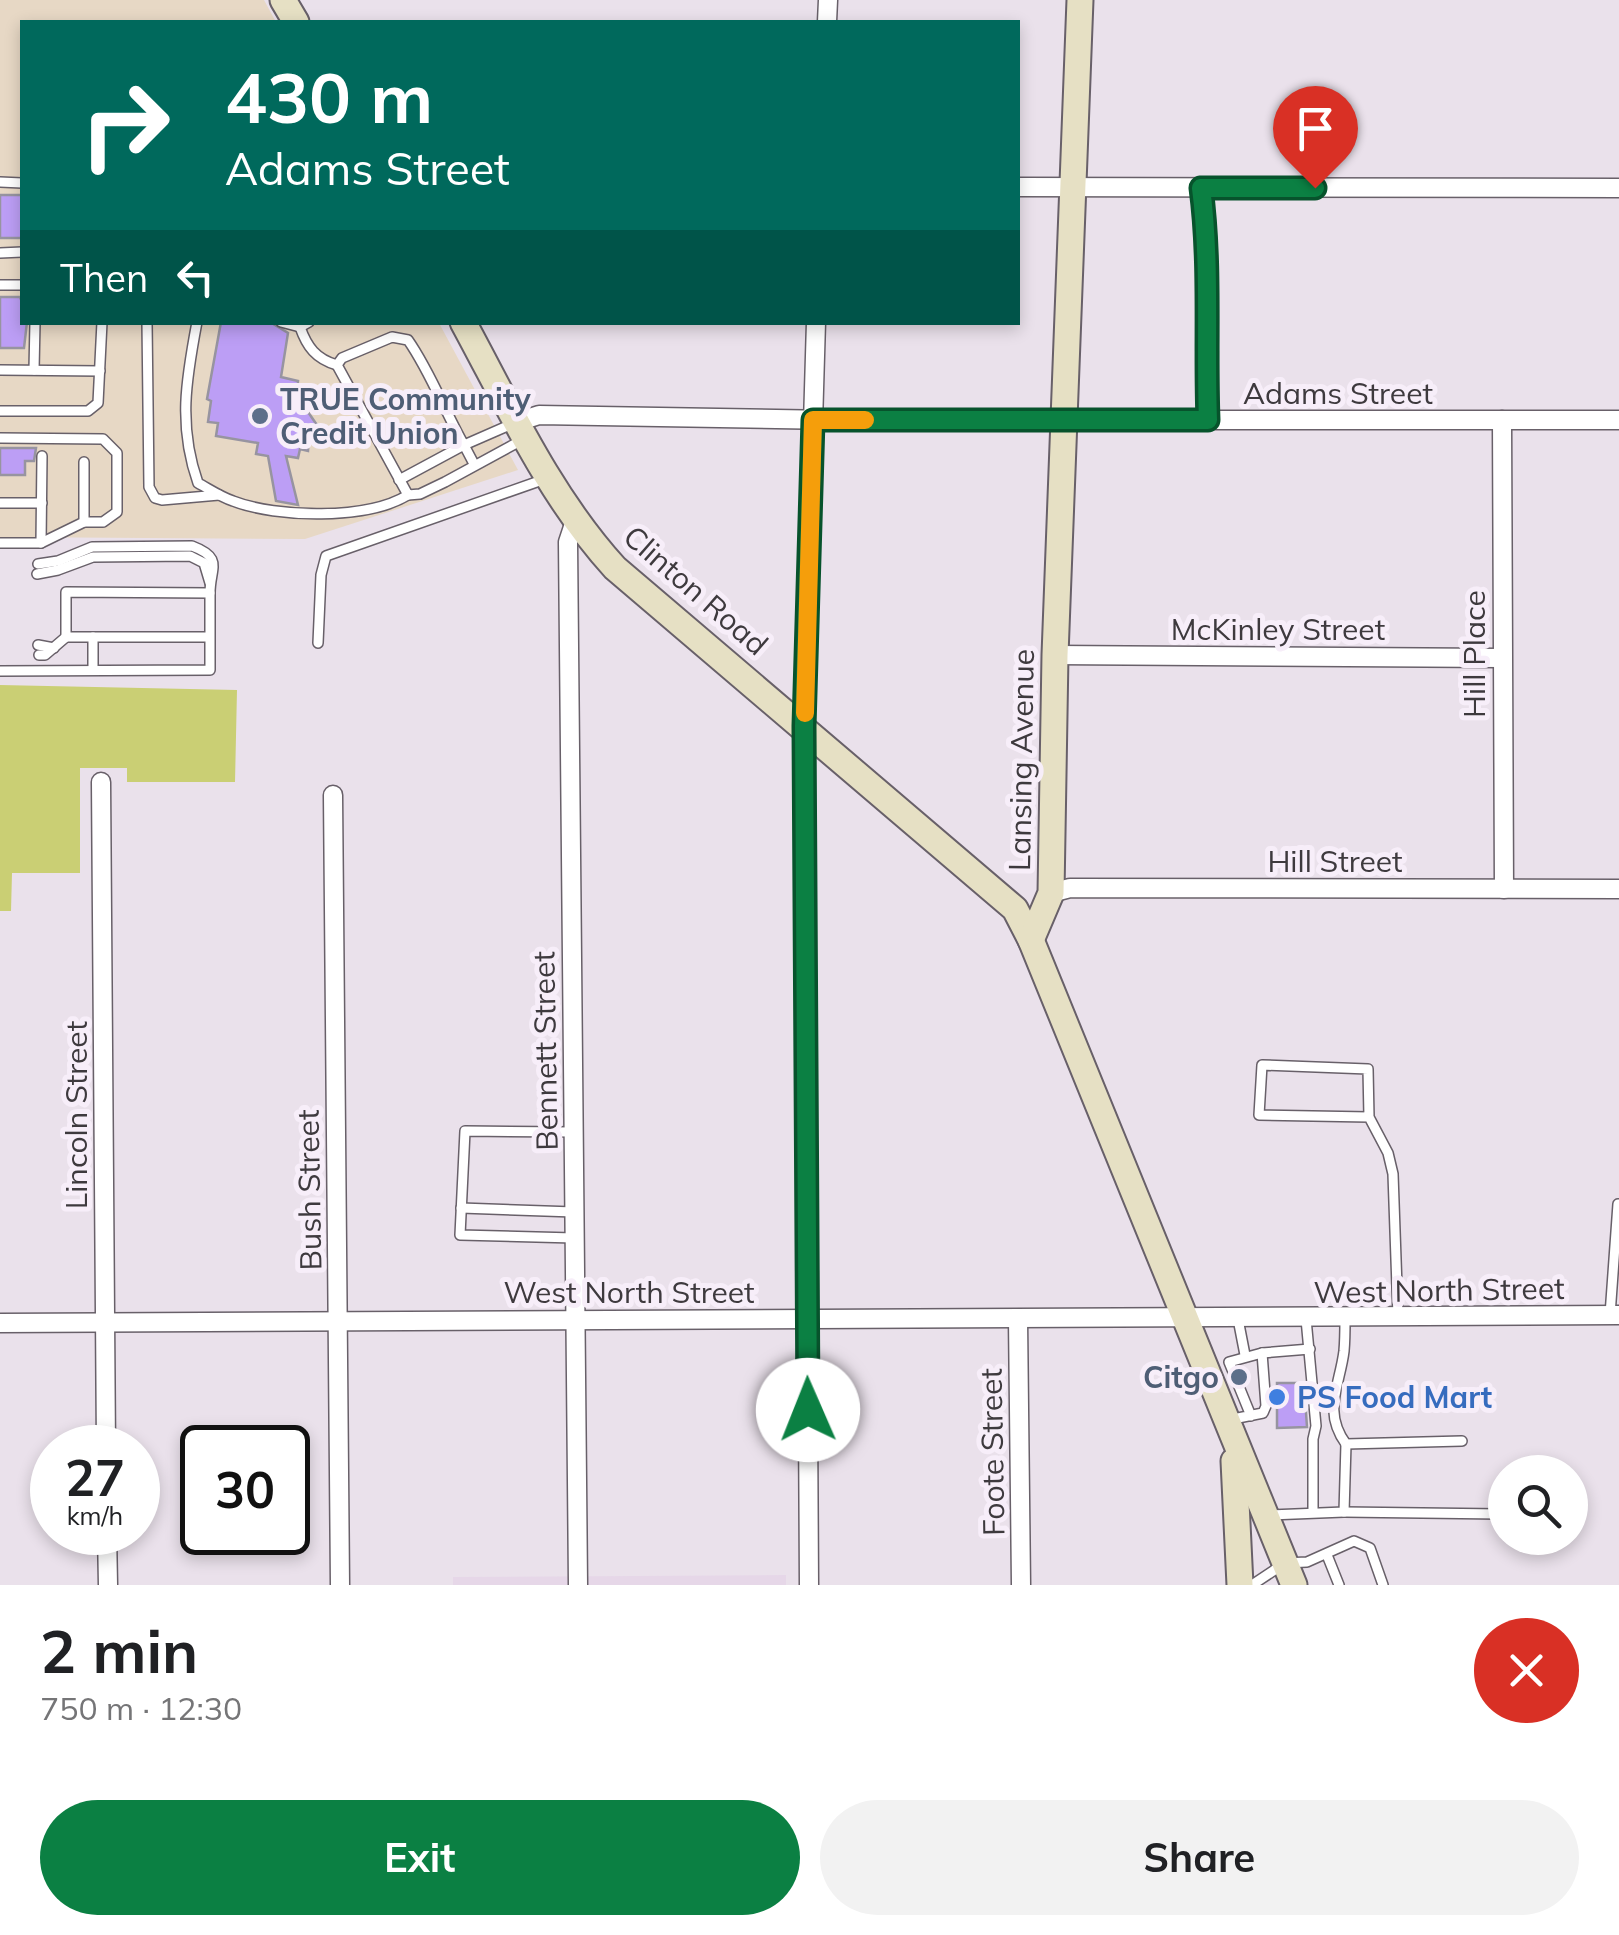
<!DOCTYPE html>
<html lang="en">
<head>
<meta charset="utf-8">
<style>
  body { margin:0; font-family:Mulish,sans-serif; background:#f2f2f2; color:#202124; height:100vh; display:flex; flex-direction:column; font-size:38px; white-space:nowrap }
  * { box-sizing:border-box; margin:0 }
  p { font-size:32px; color:#757577 }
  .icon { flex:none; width:55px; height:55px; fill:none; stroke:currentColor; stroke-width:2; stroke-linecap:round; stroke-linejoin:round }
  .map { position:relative; height:1585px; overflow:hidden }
  .drawer { display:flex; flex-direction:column; background:#fff; flex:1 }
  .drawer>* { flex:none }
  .guide { position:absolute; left:20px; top:20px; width:1000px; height:305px; border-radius:0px; box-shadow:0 5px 15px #0003; background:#00695c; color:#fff; overflow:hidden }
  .tools { position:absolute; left:1488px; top:1455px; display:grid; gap:20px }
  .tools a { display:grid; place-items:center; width:100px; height:100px; border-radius:50%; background:#fff; box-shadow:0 5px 15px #0003; font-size:50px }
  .speed { position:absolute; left:30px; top:1425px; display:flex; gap:20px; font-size:50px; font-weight:700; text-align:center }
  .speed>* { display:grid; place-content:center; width:130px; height:130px; border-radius:50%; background:#fff; box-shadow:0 5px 15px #0003; line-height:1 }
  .speed small { font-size:25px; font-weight:400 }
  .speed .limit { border:5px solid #111; border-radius:15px; background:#fff; color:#111 }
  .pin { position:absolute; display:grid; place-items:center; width:85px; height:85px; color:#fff; margin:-102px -42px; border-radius:50% 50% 50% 0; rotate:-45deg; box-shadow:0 0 10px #0007 }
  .pin .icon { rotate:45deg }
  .me { position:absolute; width:110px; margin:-55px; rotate:359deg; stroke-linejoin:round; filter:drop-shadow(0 0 8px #0008) }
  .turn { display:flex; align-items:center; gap:35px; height:210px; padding:0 40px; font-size:45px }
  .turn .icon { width:130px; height:130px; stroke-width:2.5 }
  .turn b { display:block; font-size:70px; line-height:85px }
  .then { display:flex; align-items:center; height:95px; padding:0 40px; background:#0003; gap:20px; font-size:38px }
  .round { display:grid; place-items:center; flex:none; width:105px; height:105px; border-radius:52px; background:#f2f2f2 }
  .head { display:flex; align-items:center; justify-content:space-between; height:170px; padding:0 40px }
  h1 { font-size:60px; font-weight:700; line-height:75px }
  .button { display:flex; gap:20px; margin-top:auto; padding:20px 40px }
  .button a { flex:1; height:115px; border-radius:60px; background:#0b8043; color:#fff; font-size:40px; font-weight:700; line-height:115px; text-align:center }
  .button a+a { background:#f2f2f2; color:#202124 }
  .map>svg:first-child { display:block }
</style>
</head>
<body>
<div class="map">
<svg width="1619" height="1585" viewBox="0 0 1619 1585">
  <rect width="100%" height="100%" fill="#eae1eb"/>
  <path fill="#e7d8c5" d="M0 0H264L276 22H22V322L439 323 518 470 305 539 0 537Z"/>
  <path fill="#e6d7e8" d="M786 1575V1585H453V1577Z"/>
  <path fill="#cacf74" d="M0 685 237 690 235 782H127V768H80V873H12L11 911H0Z"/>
  <g fill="#bc9ef5" stroke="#9794a0" stroke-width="2.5">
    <rect x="0" y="195" width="22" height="43"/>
    <path d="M0 297H20L22 302V322H27L24 348H0Z"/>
    <path d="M221 322H270L288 333 281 377 298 381 297 391 309 407 306 409 319 428 309 435 308 451 300 449 298 458 286 456 298 505 276 501 268 456 256 454 258 443 216 436 218 423 208 422 211 401 207 399Z"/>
    <path d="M0 448H36L34 461H25V475H0Z"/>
    <path d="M1277 1383H1304L1307 1427 1277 1428Z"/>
  </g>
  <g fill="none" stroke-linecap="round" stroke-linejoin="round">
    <g stroke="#686069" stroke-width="12">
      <g id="lane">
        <path d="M0 182 22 183"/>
        <path d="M1201 187C1211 264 1206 342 1208 419"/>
        <path d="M0 253 22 252"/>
        <path d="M0 285H22"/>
        <path d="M147 322 149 487 155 498 162 500 219 495"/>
        <path d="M197 322C186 380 178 426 198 483 209 489 221 497 233 501 277 518 367 520 408 495"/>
        <path d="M281 322 300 327"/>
        <path d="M309 322 300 327C307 347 316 359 337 365"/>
        <path d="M0 370 100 371"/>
        <path d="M34 370 35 322"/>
        <path d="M0 411H88L98 403 102 322"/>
        <path d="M512 424 464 445C444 410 431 373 408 340L392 337 342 358 337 365 408 495 420 494 445 482 524 439"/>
        <path d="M0 438 103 439 117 453V512L103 522H84"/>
        <path d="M399 480 464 445 474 464"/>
        <path d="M0 503H42"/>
        <path d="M0 543H41L84 522V462"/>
        <path d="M41 543 42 456"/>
        <path d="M38 564 58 561 92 547 192 546C224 558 210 568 210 593"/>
        <path d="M37 574 58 570 93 557 190 556 204 563 210 583"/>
        <path d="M93 637V670"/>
        <path d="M318 643 321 575 326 556 548 478"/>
        <path d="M38 645 54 648"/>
        <path d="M39 655H45L66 637"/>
        <path d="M0 671 210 670V593L66 592V637H210"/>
        <path d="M1369 1117 1259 1115 1262 1065 1368 1069 1369 1117 1388 1153 1393 1174 1398 1316"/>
        <path d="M573 1132 465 1131 460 1235 574 1238"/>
        <path d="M461 1208 574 1212"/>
        <path d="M1610 1315 1618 1204"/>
        <path d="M1238 1319 1245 1355"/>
        <path d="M1306 1319 1316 1426 1313 1439V1512"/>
        <path d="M1345 1319C1345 1329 1345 1340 1344 1351 1340 1385 1322 1411 1346 1444L1462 1441"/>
        <path d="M1262 1353 1310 1349"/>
        <path d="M1228 1420 1263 1413 1266 1406 1262 1353 1229 1362 1251 1416"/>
        <path d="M1344 1512 1500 1514"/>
        <path d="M1270 1515 1344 1512 1346 1444"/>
        <path d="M1327 1555 1339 1585"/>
        <path d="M1252 1585 1285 1563 1307 1562 1354 1541 1370 1548 1383 1585"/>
      </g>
    </g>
    <g stroke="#686069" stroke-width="21">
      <g id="street">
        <path d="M827 22 828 0"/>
        <path d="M1018 187 1619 188"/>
        <path d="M1502 420 1504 889"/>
        <path d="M517 422 539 415 833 420H1619"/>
        <path d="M576 518 568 542 578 1585"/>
        <path d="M1055 655 1501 658"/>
        <path d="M101 782 106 1448"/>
        <path d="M333 795 340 1585"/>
        <path d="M1051 893 1070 888 1619 889"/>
        <path d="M1018 1319 1021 1585"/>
        <path d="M0 1323 1619 1315"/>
        <path d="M107 1532 108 1585"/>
        <path d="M809 1585 804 727 816 322"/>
      </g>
    </g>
    <g stroke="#686069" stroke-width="29">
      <g id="secondary">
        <path d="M283 0 296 22"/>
        <path d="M463 322C508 405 550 497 615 568L1015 909 1031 940 1294 1585"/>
        <path d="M1031 940 1051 893 1055 655 1080 0"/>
        <path d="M1234 1461 1240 1585"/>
      </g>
    </g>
    <use href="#lane" stroke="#fff" stroke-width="9"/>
    <use href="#street" stroke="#fff" stroke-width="18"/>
    <use href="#secondary" stroke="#e6e0c4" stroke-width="25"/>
  </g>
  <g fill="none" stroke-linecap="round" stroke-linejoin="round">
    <g stroke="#07532c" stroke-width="25">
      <path id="route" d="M808 1410 804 726 813 420H1208C1205 342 1211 265 1201 188H1315"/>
    </g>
    <use href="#route" stroke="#0b8043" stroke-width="18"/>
    <path stroke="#f59e0b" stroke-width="18" d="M805 713 813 420H865"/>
  </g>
  <g fill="#5c6f8a" stroke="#f7eef9" stroke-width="4">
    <circle cx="260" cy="416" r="10"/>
    <circle cx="1239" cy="1377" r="10"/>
  </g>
  <circle fill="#3f7fe0" stroke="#f7eef9" stroke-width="4" cx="1277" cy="1397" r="10"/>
  <g text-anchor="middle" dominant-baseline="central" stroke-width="10" stroke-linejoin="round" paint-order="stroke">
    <g font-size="30" fill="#3e3a3e" stroke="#f7eef9">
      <text x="1338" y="393">Adams Street</text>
      <text transform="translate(696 590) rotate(41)">Clinton Road</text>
      <text x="1278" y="629">McKinley Street</text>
      <text transform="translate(1474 654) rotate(-90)">Hill Place</text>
      <text transform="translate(1021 760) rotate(-89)">Lansing Avenue</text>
      <text x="1335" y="861">Hill Street</text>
      <text transform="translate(545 1051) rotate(-91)">Bennett Street</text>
      <text transform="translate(76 1115) rotate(-90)">Lincoln Street</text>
      <text transform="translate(309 1190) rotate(-91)">Bush Street</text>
      <text transform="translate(1439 1290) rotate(-1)">West North Street</text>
      <text x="629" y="1292">West North Street</text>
      <text transform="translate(992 1452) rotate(-91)">Foote Street</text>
    </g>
    <g font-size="30" font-weight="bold" fill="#4e5e75" stroke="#f7eef9" text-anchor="start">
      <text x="280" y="399">TRUE Community<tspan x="280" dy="34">Credit Union</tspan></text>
      <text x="1219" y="1377" text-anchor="end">Citgo</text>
    </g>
    <g font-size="30" font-weight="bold" fill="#366cbe" stroke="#f7eef9" text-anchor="start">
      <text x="1297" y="1397">PS Food Mart</text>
    </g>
  </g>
</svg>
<div class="tools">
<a><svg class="icon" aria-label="search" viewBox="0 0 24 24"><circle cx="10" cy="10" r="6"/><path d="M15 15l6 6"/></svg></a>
</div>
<div class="speed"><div>27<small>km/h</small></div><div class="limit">30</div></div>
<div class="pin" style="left:1315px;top:188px;background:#d93025"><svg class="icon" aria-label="arrive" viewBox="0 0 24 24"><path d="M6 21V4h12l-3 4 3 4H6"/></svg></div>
<svg class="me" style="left:808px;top:1410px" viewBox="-20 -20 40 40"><circle r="19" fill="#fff"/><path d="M0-13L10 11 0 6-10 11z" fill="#0b8043"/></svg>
<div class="guide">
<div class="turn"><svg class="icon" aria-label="right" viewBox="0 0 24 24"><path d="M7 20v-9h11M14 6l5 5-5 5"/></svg><div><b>430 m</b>Adams Street</div></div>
<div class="then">Then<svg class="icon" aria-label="left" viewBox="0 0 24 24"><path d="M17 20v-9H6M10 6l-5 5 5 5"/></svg></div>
</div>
</div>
<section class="drawer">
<div class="head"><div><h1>2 min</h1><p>750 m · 12:30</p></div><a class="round" style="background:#d93025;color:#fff"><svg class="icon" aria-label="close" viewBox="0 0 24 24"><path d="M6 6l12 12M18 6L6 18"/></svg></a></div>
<div class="button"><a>Exit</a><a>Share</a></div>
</section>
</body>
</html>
